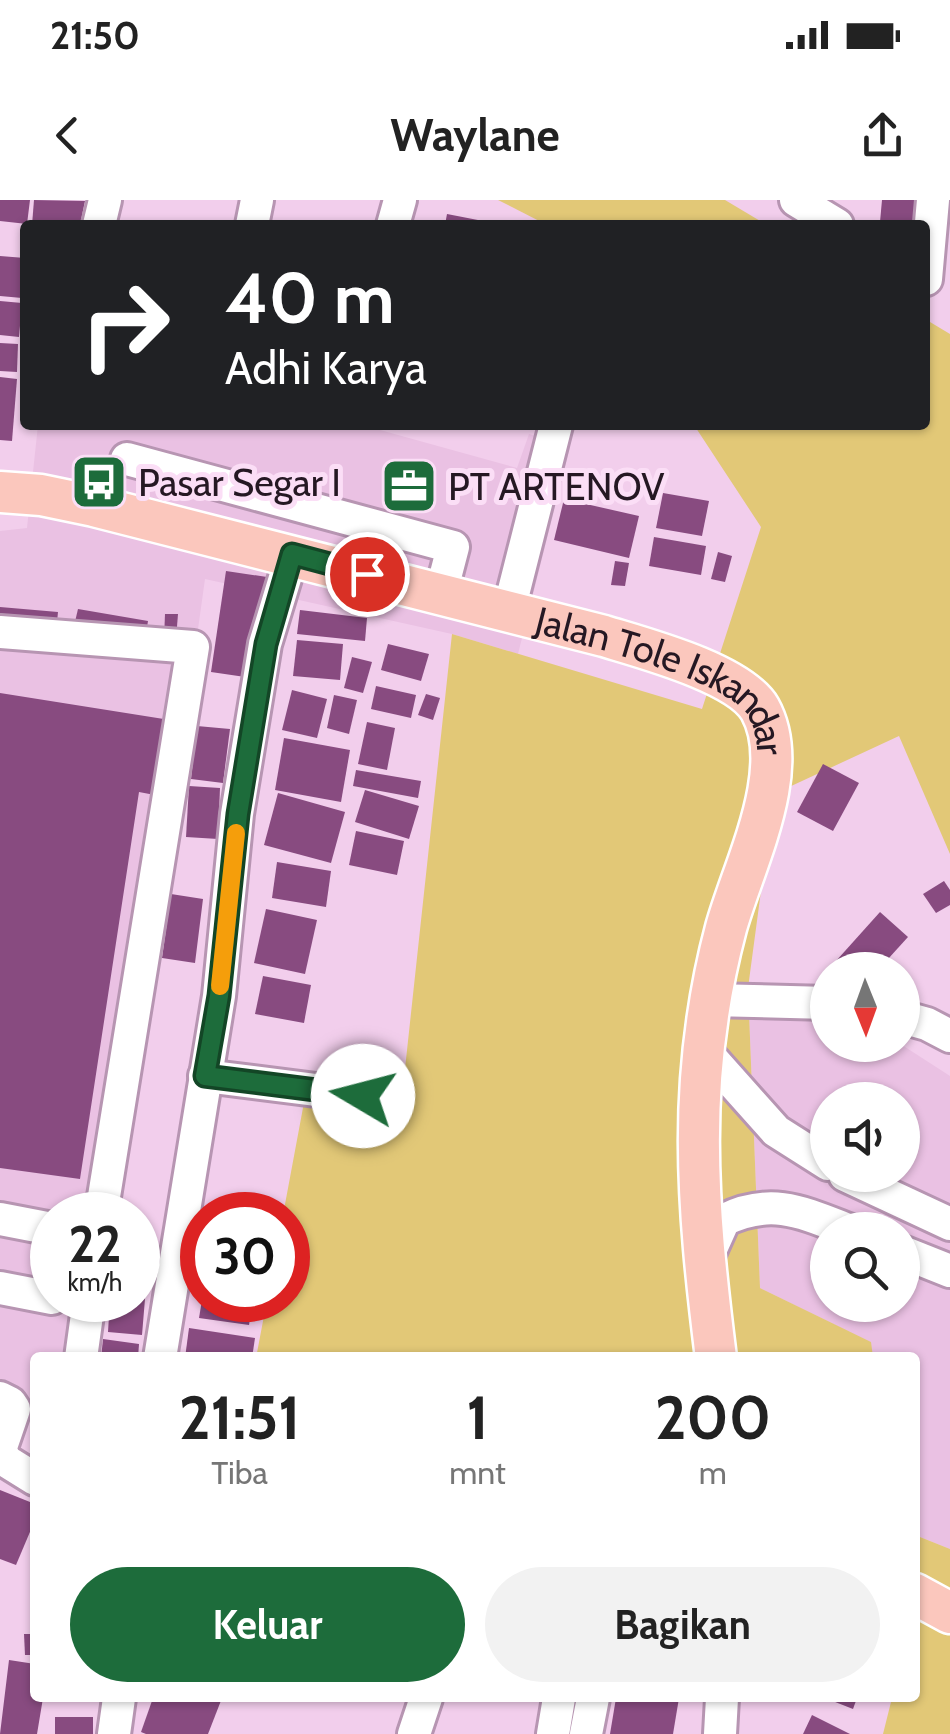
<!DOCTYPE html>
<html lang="id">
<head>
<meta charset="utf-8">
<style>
  body { margin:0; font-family:Cabin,sans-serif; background:#f2f2f2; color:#222; height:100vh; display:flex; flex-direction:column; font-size:38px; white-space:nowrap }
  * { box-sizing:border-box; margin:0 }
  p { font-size:32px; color:#767676 }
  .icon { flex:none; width:55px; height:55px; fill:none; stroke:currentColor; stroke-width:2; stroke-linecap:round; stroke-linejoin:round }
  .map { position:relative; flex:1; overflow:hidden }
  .details { position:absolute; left:30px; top:1152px; width:890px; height:350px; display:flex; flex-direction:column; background:#fff; border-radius:10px; box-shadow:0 2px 8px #0004 }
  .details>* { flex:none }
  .banner { position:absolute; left:20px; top:20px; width:910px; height:210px; border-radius:10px; box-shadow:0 2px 8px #0004; background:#202124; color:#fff; overflow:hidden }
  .needle { width:65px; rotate:179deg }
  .controls { position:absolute; left:810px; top:752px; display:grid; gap:20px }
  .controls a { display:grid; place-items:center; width:110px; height:110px; border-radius:50%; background:#fff; box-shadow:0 2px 8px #0004; font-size:50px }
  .speed { position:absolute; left:30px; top:992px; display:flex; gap:20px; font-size:50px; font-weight:700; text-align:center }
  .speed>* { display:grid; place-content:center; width:130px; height:130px; border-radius:50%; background:#fff; box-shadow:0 2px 8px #0004; line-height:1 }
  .speed small { font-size:25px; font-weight:400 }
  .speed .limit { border:15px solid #d22; background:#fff; color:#111 }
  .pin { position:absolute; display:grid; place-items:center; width:85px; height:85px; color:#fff; margin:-42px; border:5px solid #fff; border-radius:50%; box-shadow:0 2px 10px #0007 }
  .me { position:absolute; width:110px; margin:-55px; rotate:278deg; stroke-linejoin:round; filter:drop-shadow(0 0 8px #0008) }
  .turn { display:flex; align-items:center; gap:35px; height:210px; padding:0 40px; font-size:45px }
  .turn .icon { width:130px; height:130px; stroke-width:2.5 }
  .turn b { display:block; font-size:70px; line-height:85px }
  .eta { display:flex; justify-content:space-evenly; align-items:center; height:170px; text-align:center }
  .eta b { font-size:60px; font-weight:700; line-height:70px }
  .button { display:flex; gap:20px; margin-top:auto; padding:20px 40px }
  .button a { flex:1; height:115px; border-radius:60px; background:#1d6c3b; color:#fff; font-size:40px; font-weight:700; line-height:115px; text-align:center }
  .button a+a { background:#f2f2f2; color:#222 }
  .status { display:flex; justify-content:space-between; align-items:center; height:70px; padding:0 50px; background:#fff; direction:ltr }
  .status svg { height:28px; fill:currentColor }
  header { display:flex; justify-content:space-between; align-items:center; height:130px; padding:0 40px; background:#fff; font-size:45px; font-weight:700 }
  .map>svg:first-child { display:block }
</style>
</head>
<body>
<div class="status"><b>21:50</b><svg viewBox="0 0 49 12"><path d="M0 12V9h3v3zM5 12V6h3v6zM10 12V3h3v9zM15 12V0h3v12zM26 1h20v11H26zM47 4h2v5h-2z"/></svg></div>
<header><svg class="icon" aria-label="back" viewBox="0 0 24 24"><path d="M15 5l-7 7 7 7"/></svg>Waylane<svg class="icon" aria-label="share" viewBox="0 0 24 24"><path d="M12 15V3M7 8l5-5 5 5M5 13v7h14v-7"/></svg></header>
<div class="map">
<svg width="950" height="1534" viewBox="0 0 950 1534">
  <rect width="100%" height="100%" fill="#f2ceec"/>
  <g fill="#eac1e3" fill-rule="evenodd">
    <path d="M38 225H362L517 268 529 234 570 247 518 454 452 434 205 379 116 1015H52V1100H105L97 1157 35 1158V1215L0 1204V331L27 328Z"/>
    <path d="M748 788 827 808 828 845H902L950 876V1349L915 1335V1158L873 1157 870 1142 760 1088ZM828 900H902V975H828ZM828 1030H902V1105H828Z"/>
  </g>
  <g fill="#e2c877">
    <path d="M498 0H725L767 25H547Z"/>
    <path d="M925 119 950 134V654L899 536 774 594 748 788 760 1088 871 1142 873 1157 256 1158 267 1100H288V1015H283L305 897 400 915 452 434 702 509 761 327 694 225H925Z"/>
    <path d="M915 1335 950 1349V1534H883L892 1498H915Z"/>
  </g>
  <g fill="#884b80">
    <path d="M0 0H30L27 24 0 21Z"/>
    <path d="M34 0 85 1 80 25H32Z"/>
    <path d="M882 0H918L916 25 880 22Z"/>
    <path d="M447 14 483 21 482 25H445Z"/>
    <path d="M0 56 25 58 22 98 0 96Z"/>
    <path d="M0 101 22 103 19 137 0 135Z"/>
    <path d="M0 143 18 144 17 172 0 171Z"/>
    <path d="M0 177 17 179 12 241 0 240Z"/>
    <path d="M663 293 709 301 702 336 656 328Z"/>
    <path d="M564 299 639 316 629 358 554 340Z"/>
    <path d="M654 337 706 346 701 375 649 366Z"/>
    <path d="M718 352 732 356 725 382 711 379Z"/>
    <path d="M615 361 629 363 625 386 611 385Z"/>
    <path d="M226 371 267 377 252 478 211 472Z"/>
    <path d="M0 407 58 412 56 432 0 425Z"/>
    <path d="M78 409 148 421 145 439 74 426Z"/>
    <path d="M300 410 367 418 365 441 297 434Z"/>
    <path d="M165 414H178L176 439H164Z"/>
    <path d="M297 440 343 444 340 480 293 476Z"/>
    <path d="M388 444 429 454 421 481 381 470Z"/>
    <path d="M352 457 372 462 363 493 344 488Z"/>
    <path d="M376 486 416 495 411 518 371 509Z"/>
    <path d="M292 490 327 499 317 538 282 530Z"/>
    <path d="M0 493 170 520 160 596 139 592 80 979 0 968Z"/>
    <path d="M426 494 440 498 433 520 418 515Z"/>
    <path d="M334 495 357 500 349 534 327 528Z"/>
    <path d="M367 522 395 528 387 570 358 564Z"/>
    <path d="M197 526 230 529 223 583 191 579Z"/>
    <path d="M284 538 350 550 341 602 275 590Z"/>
    <path d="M823 564 859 583 833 631 797 612Z"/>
    <path d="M356 570 421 581 418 598 353 586Z"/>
    <path d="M189 586 220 588 218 639 186 637Z"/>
    <path d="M365 590 419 606 409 639 355 622Z"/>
    <path d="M278 593 345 612 331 663 264 645Z"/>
    <path d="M356 631 404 641 397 675 349 665Z"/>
    <path d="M277 662 331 671 326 707 272 698Z"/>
    <path d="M944 681 950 690V705L936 713 923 694Z"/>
    <path d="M171 694 203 699 195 763 162 758Z"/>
    <path d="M266 709 317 720 305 774 254 763Z"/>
    <path d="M880 712 908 737 878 770H847L836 761Z"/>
    <path d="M263 776 311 785 304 823 255 814Z"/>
    <path d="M227 1002 251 1006 249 1015H225Z"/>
    <path d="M265 1004 283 1008 282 1015H263Z"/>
    <path d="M138 1063H148L142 1135 108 1132 110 1100H138Z"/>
    <path d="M202 1100H253L249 1125 199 1118Z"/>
    <path d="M189 1128 255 1138 252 1158H185Z"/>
    <path d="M103 1139 139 1144 138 1158H101Z"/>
    <path d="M0 1290 35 1304V1320L16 1365 0 1359Z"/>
    <path d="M24 1434H35V1455H25Z"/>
    <path d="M9 1460 35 1464V1498H43L37 1534H0Z"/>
    <path d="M153 1498H222L208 1534H146L141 1532Z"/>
    <path d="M616 1498H679L673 1534H610Z"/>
    <path d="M825 1498H857L853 1509Z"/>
    <path d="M812 1515 850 1534H803Z"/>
    <rect x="55" y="1517" width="38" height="17"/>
  </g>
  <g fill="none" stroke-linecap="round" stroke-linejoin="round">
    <g stroke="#b795b2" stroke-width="38">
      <g id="minor">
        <path d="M796 0 837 25"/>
        <path d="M99 25 105 0"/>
        <path d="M252 25 257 0"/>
        <path d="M393 25 400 0"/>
        <path d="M926 79 933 0"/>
        <path d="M127 259 453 347 441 393"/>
        <path d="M509 410 556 225"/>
        <path d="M0 432 193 447 101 1015"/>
        <path d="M711 800 828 803"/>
        <path d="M902 817 927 824 950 836"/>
        <path d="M702 848 776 931 828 964"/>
        <path d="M205 876 363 896"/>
        <path d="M845 975 950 1024"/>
        <path d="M0 1019 52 1029"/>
        <path d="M902 1052 950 1071"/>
        <path d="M706 1060 724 1020C771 997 802 1012 848 1030"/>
        <path d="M0 1088 52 1098"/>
        <path d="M81 1158 89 1100"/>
        <path d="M160 1158 219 796 237 614 265 444 292 355"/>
        <path d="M0 1198 10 1203 14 1209 0 1250 6 1261 35 1279"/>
        <path d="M114 1534 119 1498"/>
        <path d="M414 1534 426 1498"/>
        <path d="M553 1534 559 1498"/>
        <path d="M586 1534 593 1498"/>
        <path d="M720 1534 722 1498"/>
      </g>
    </g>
    <g stroke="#fff" stroke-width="45">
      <g id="major">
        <path id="s1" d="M0 292 41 295 94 306 604 436C643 448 739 473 760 509 794 570 743 666 726 728 686 878 697 1006 716 1158"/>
        <path d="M915 1394 950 1413"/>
      </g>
    </g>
    <use href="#minor" stroke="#fff" stroke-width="32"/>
    <use href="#major" stroke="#fbc7bd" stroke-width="40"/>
  </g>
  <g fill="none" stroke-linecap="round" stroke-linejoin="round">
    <g stroke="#134626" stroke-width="25">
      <path id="route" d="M363 896 205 876 219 796 238 614 266 444 292 354 367 374"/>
    </g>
    <use href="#route" stroke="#1d6c3b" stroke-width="18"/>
    <path stroke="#f59e0b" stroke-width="18" d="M220 786 236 633"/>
  </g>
  <defs>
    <g id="bus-square" transform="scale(2.875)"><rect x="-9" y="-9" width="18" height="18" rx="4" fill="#1d6c3b" stroke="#fbdef6"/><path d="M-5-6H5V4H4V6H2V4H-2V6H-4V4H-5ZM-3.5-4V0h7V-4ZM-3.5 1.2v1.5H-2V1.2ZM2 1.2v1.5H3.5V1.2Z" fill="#fff"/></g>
    <g id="office-square" transform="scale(2.875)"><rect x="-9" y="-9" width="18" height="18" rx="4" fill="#1d6c3b" stroke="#fbdef6"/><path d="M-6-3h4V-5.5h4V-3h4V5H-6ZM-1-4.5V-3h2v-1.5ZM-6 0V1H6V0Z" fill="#fff"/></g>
  </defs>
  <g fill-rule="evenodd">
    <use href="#bus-square" x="99" y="282"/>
    <use href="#office-square" x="409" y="286"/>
  </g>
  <g text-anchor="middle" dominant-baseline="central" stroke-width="10" stroke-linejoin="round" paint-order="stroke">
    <g font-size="38" fill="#251823" stroke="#fbdef6" text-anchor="start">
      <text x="138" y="282">Pasar Segar I</text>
      <text x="448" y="286">PT ARTENOV</text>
    </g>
    <g font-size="38" fill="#251823" stroke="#fbdef6">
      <text stroke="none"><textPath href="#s1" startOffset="698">Jalan Tole Iskandar</textPath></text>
    </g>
  </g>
</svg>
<div class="controls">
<a><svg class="needle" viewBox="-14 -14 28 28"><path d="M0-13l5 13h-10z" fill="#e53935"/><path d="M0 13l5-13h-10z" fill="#767676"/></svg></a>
<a><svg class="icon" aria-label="sound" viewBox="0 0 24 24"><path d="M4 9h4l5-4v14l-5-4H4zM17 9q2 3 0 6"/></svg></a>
<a><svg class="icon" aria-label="search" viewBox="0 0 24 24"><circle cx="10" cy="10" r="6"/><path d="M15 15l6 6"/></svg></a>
</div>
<div class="speed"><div>22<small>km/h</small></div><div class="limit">30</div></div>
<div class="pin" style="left:367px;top:374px;background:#d93025"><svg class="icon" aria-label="arrive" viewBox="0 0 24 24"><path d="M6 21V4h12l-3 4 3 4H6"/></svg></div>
<svg class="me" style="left:363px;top:896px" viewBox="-20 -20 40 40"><circle r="19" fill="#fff"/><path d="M0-13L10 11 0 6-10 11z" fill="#1d6c3b"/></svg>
<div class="banner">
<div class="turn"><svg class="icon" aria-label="right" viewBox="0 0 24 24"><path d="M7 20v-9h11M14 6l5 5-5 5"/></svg><div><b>40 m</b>Adhi Karya</div></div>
</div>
<section class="details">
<div class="eta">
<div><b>21:51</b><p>Tiba</p></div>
<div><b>1</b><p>mnt</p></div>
<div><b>200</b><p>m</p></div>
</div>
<div class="button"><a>Keluar</a><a>Bagikan</a></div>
</section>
</div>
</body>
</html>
